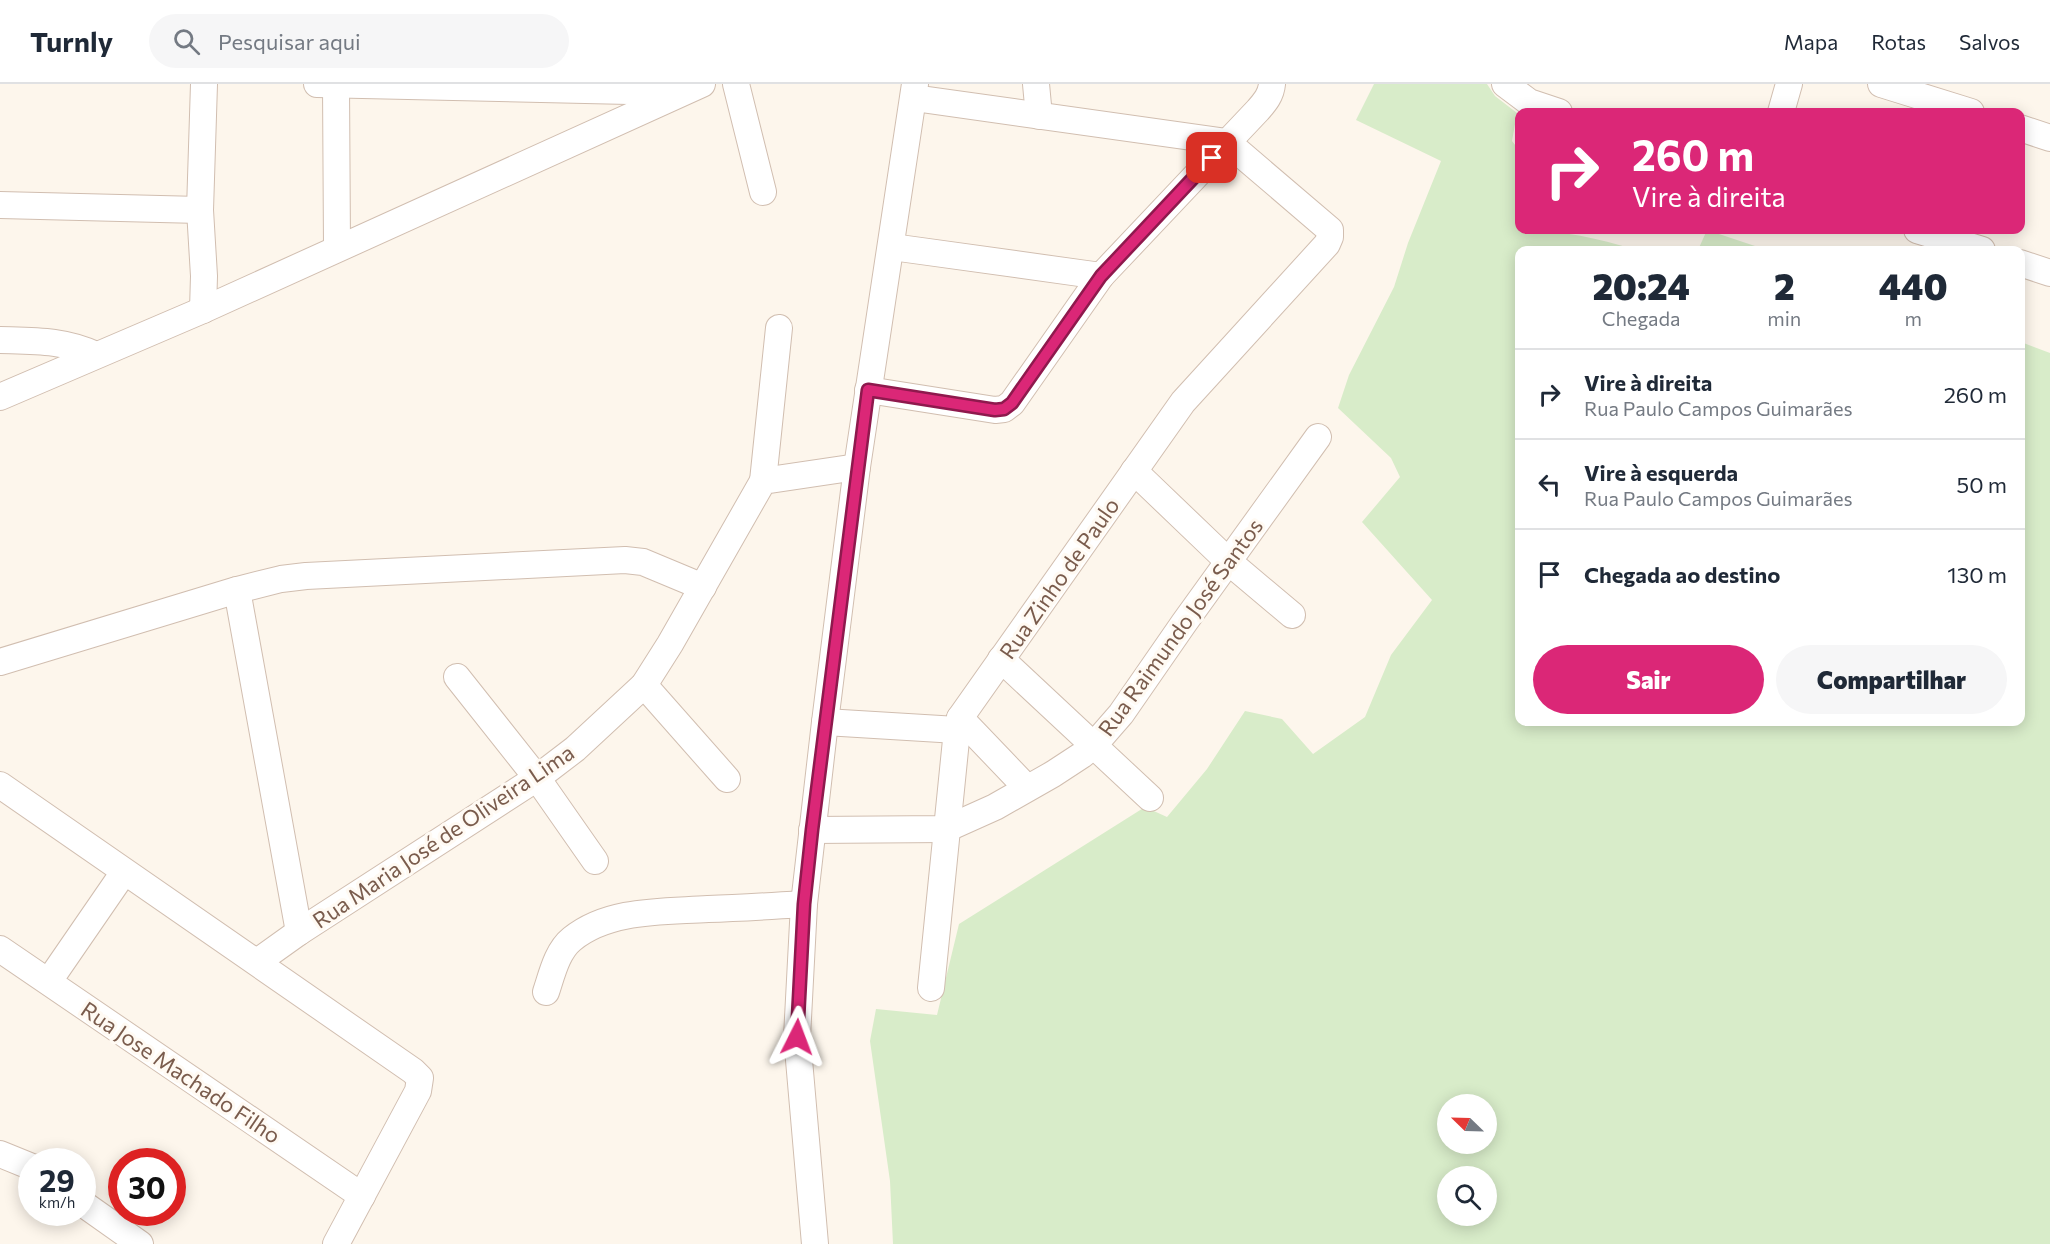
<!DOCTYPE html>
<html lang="pt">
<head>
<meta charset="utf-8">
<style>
  body { margin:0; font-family:Commissioner,sans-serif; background:#f6f6f7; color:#1f2937; height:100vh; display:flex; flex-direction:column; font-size:22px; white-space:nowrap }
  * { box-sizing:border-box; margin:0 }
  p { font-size:20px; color:#747a83 }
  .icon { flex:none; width:33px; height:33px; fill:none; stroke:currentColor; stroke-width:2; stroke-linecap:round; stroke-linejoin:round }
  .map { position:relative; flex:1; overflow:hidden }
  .sheet { position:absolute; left:1515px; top:162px; width:510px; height:480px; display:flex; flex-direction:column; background:#fff; border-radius:12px; box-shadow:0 3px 15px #0003 }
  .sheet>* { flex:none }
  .banner { position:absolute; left:1515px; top:24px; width:510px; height:126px; border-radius:12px; box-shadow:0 3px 15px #0003; background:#db2777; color:#fff; overflow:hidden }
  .needle { width:39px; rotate:293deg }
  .fabs { position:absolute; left:1437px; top:1010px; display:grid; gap:12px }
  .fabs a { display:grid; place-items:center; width:60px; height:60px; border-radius:50%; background:#fff; box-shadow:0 3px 15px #0003; font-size:30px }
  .speed { position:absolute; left:18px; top:1064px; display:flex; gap:12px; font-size:30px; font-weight:700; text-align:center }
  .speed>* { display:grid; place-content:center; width:78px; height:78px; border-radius:50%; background:#fff; box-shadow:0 3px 15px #0003; line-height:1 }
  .speed small { font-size:15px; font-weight:400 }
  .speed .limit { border:9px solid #d22; background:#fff; color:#111 }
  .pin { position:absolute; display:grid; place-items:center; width:51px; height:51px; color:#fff; margin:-26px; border-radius:12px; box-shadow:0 3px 9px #0006 }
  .me { position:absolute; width:66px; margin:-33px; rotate:3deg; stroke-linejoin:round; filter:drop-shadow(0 0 4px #0008) }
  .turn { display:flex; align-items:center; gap:21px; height:126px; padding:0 18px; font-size:27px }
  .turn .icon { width:78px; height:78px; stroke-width:2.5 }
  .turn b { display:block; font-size:42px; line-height:51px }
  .eta { display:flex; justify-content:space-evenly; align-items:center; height:102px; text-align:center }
  .eta b { font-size:36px; font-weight:800; line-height:42px }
  .cta { display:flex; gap:12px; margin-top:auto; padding:12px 18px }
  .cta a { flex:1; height:69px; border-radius:36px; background:#db2777; color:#fff; font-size:24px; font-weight:800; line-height:69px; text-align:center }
  .cta a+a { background:#f6f6f7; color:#1f2937 }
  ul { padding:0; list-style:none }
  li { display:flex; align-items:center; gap:18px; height:90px; padding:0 18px; border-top:2px solid #e0e1e3 }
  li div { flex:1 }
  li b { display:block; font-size:22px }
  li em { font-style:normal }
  header { display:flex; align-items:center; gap:36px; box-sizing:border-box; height:84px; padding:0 30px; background:#fff; border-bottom:2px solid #e0e1e3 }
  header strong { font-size:28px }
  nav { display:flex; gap:33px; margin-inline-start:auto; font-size:21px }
  .search { width:420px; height:54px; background:#f6f6f7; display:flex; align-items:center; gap:15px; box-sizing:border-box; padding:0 21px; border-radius:33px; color:#747a83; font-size:22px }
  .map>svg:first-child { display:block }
</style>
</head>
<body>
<header>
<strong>Turnly</strong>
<div class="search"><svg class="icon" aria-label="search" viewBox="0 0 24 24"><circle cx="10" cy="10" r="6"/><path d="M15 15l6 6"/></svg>Pesquisar aqui</div>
<nav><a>Mapa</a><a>Rotas</a><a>Salvos</a></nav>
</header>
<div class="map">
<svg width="2050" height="1160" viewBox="0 0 2050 1160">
  <rect width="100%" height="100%" fill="#fdf6ec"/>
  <g fill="#d8ecc9" fill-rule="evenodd">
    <path d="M1374 0H1487L1495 12 1517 29 1512 57 1519 66 1520 146C1558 146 1599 154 1635 166H1520V638H2020L2021 258 2050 269V1160H893L890 1097 870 957 876 925 937 931 959 840 1145 723 1167 733 1207 685 1245 627 1282 635 1313 670 1365 633 1391 571 1432 516 1362 438 1400 393 1391 374 1338 324 1349 291 1394 203 1408 159 1441 77 1356 36ZM1448 1020H1486V1059H1448ZM1448 1092H1486V1131H1448Z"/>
    <path d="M1707 146 1767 166H1698Z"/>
  </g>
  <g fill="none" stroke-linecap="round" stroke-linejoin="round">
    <g stroke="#d1beb0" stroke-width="28">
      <g id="minor">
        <path d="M317 0 673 8"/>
        <path d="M736 0 763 108"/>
        <path d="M1036 0 1039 32"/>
        <path d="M1505 0 1529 18 1559 28"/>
        <path d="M1881 0 1971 28"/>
        <path d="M336 1 337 163"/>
        <path d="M914 14 1227 58 1330 146V153L1327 160 1183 318 960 634 957 646 931 904"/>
        <path d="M1781 28 1789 0"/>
        <path d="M2020 44 2050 54"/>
        <path d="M0 121 200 126"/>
        <path d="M1917 146 1982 166"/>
        <path d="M892 163 1101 192"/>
        <path d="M2020 179 2050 189"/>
        <path d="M203 226 204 192 200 126 204 0"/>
        <path d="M0 256C35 257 64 256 96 271"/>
        <path d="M868 306 995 326 1004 325 1012 319 1101 192 1258 26C1265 18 1271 11 1272 0"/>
        <path d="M0 313 203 226 702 0"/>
        <path d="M1134 387 1229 478 1292 531"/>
        <path d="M763 397 779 244"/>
        <path d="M237 506 299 848"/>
        <path d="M1001 575 1150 714"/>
        <path d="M0 578 237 506 281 495 306 492 625 476 643 478 703 503"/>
        <path d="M457 593 537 694 595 777"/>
        <path d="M644 601 727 695"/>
        <path d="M960 634 1027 704"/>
        <path d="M825 638 957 646"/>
        <path d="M0 701 413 987 420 994 418 1007 336 1160"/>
        <path d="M812 746 946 745 995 723 1053 690 1082 671 1094 661 1121 630 1184 539 1318 353"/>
        <path d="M0 865 362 1112"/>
        <path d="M257 878 299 848 537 694 575 665 644 601 670 560 763 397 857 383"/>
        <path d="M49 897 124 788"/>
        <path d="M546 908C552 890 557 867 572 855 609 825 663 828 708 825 740 824 772 822 804 820"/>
        <path d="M0 1070 32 1083"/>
        <path d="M82 1119 140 1160"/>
        <path d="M815 1160 797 953 804 820 825 638 857 383 915 0"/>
      </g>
    </g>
    <use href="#minor" stroke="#fff" stroke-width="26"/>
  </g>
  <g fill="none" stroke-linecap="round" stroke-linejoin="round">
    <g stroke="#8e194d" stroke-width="15">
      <path id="route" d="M797 953 804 820 812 746 868 306 995 326 1004 325 1012 319 1101 192 1212 74"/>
    </g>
    <use href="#route" stroke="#db2777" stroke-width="10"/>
  </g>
  <g text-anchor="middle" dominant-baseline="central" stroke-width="6" stroke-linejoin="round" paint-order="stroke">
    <g font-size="22" fill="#7a5c4d" stroke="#fffaf3">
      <text transform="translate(1059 494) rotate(-55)">Rua Zinho de Paulo</text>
      <text transform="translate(1180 543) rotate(-54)">Rua Raimundo José Santos</text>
      <text transform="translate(443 752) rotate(-34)">Rua Maria José de Oliveira Lima</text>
      <text transform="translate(181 988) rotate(34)">Rua Jose Machado Filho</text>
    </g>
  </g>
</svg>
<div class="fabs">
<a><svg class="needle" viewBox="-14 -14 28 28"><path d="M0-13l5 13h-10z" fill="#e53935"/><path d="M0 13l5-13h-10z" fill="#747a83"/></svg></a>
<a><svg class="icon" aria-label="search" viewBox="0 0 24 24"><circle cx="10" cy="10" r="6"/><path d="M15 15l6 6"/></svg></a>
</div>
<div class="speed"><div>29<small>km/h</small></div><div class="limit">30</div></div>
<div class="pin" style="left:1212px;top:74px;background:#d93025"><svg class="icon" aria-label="arrive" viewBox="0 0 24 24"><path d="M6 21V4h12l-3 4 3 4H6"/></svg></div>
<svg class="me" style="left:797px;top:953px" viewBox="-20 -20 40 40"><path d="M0-17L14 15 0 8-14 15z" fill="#db2777" stroke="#fff" stroke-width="4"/></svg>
<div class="banner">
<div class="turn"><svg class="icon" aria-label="right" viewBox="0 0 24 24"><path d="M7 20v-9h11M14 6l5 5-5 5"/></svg><div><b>260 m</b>Vire à direita</div></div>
</div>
<section class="sheet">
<div class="eta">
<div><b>20:24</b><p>Chegada</p></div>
<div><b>2</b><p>min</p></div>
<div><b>440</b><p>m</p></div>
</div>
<ul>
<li><svg class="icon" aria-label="right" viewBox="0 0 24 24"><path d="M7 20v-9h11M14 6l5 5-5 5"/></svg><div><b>Vire à direita</b><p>Rua Paulo Campos Guimarães</p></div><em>260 m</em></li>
<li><svg class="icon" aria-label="left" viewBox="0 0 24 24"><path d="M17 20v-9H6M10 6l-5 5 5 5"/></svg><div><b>Vire à esquerda</b><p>Rua Paulo Campos Guimarães</p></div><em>50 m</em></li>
<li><svg class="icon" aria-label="arrive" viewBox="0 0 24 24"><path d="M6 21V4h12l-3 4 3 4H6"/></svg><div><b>Chegada ao destino</b></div><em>130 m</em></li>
</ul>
<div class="cta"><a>Sair</a><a>Compartilhar</a></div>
</section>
</div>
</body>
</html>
